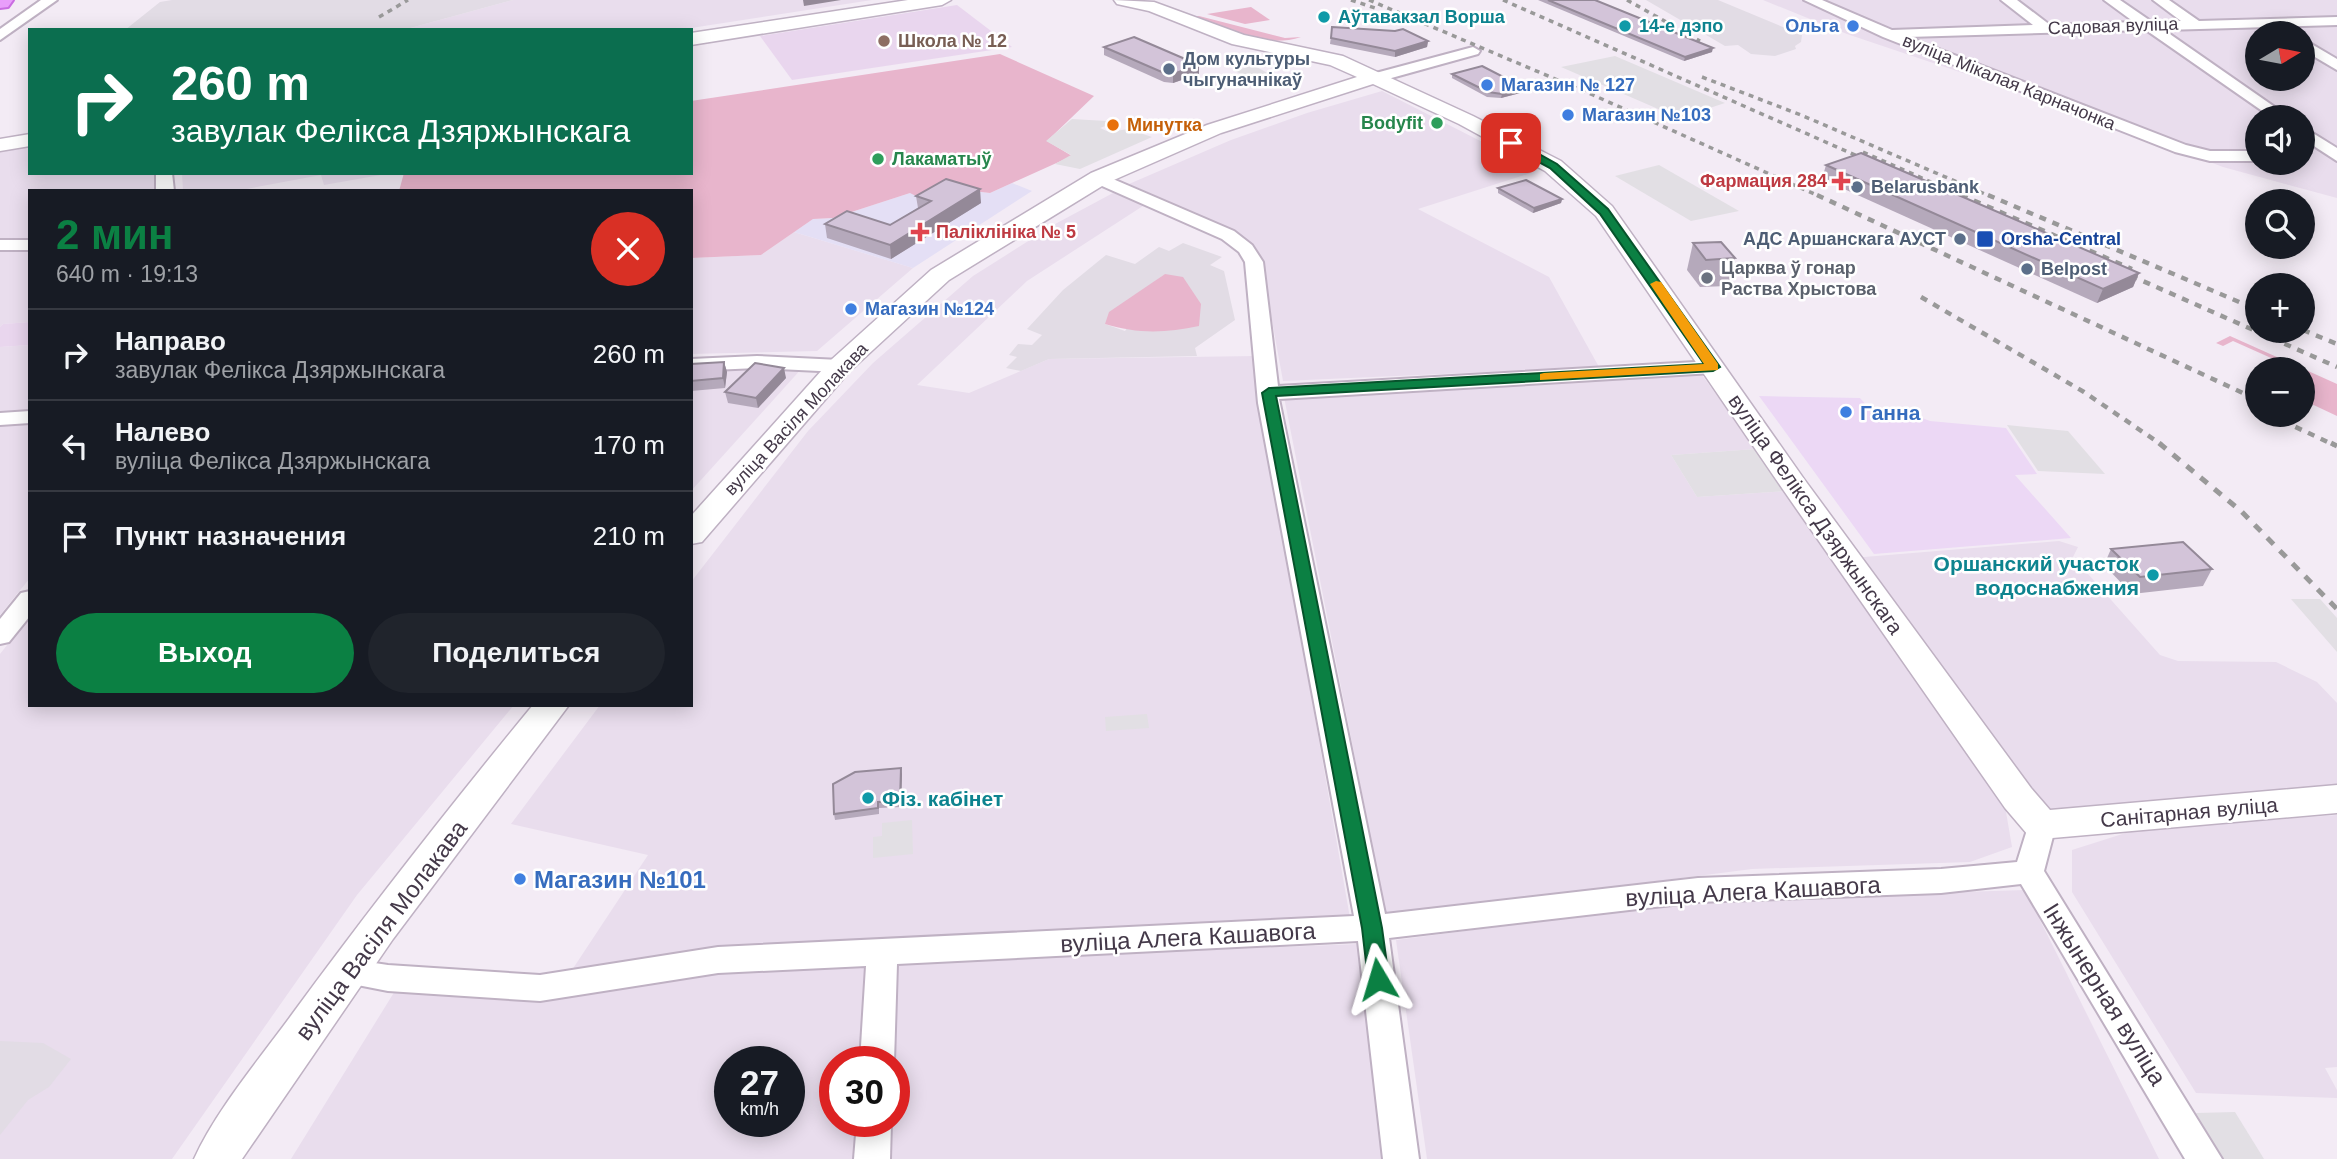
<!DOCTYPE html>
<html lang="ru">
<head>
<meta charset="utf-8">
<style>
  body { margin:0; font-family:Arial,sans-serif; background:#20242c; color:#f1f3f6; height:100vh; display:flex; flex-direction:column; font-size:26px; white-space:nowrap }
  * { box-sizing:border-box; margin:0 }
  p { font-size:23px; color:#9ea1a6 }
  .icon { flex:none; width:38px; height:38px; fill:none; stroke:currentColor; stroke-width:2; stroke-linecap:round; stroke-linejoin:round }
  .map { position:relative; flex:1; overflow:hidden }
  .drawer { position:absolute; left:28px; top:189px; width:665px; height:518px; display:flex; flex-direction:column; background:#171b24; border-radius:0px; box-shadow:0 4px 18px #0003 }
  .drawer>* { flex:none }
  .banner { position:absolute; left:28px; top:28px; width:665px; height:147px; border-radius:0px; box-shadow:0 4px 18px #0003; background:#0b6e4f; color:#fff; overflow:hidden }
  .needle { width:46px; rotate:80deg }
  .buttons { position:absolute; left:2245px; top:21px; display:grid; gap:14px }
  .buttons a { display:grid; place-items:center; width:70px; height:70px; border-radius:50%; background:#171b24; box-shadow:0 4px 18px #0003; font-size:35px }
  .speed { position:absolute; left:714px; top:1046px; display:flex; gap:14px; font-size:35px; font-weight:700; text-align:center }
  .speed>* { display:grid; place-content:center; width:91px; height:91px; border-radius:50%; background:#171b24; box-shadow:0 4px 18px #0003; line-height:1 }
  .speed small { font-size:18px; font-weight:400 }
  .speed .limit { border:10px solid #d22; background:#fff; color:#111 }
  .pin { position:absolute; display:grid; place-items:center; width:60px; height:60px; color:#fff; margin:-30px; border-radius:14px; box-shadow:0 4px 10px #0006 }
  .me { position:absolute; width:77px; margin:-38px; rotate:353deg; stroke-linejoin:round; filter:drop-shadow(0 0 5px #0008) }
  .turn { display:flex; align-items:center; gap:24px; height:147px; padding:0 28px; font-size:32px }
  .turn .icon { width:91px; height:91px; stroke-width:2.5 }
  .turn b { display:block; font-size:49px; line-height:60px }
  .round { display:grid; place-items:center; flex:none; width:74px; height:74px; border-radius:37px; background:#20242c }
  .headline { display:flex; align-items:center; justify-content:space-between; height:119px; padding:0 28px }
  h1 { font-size:42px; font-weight:700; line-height:52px; color:#0b8043 }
  .primary-button { display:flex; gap:14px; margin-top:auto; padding:14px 28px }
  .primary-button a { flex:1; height:80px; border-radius:42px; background:#0b8043; color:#fff; font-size:28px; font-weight:700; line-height:80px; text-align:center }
  .primary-button a+a { background:#20242c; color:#f1f3f6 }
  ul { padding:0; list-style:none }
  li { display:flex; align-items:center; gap:21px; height:91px; padding:0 28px; border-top:2px solid #363941 }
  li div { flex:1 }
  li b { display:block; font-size:26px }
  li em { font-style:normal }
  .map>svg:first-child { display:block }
</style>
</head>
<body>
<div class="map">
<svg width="2337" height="1159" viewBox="0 0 2337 1159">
  <rect width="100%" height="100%" fill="#f3ebf5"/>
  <g fill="#e9dded" fill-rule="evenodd">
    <path d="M513 0H872L678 30H403Z"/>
    <path d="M1763 0H2337V198L2223 167 2067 108 1847 34ZM2258 33H2303V79H2258ZM2258 117H2303V163H2258Z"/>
    <path d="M1382 91 1504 153 1531 173 1418 209 1549 277 1599 367 1283 381 1260 255 1233 230 1129 184 1231 140 1307 113Z"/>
    <path d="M30 147V173H160L161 191H30V241L0 242V152Z"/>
    <path d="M182 173H392L324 185 321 175 236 191H183Z"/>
    <path d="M1113 193 1146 204 1027 281 917 385 969 393 1049 359 1256 356 1258 392 1350 918 572 970 648 855 511 824 600 705H691V582L808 431 873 363 973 276 1057 223Z"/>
    <path d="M794 232 913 268 817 351 691 354V258L761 255Z"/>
    <path d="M30 250V322L3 324 0 327V251Z"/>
    <path d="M30 345V414L0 416V347Z"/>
    <path d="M803 367 691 491V369Z"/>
    <path d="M1702 375 1756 449 1671 455 1697 497 1786 491 2005 806 2012 847 1970 862 1752 869 1386 916 1284 397Z"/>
    <path d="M30 422V578L0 615V424Z"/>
    <path d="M2059 541 2078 547 2073 557 2160 655 2178 661 2276 662 2317 682 2337 703V787L2097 808 2048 810 1852 558Z"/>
    <path d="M30 616V705H514L357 895 172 1159H0V654Z"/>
    <path d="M2337 815V1067L2325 1068 2337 1090V1098L2196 1093 2072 892V850L2135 830Z"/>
    <path d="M2025 890 2159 1159H1427L1396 940 1704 900Z"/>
    <path d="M1358 944 1383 1159H880L882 1122H894V1062H887L894 962Z"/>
    <path d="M871 963 864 1062H835V1122H860L857 1159H291L398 986 559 999 727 971ZM730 1062H789V1122H730Z"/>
  </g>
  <path fill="#ecd8f5" d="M1759 396 1860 398 1874 414 1904 411 1930 421 2006 428 2037 474 2015 475 2071 538 1874 554Z"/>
  <g fill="#e2dce5" fill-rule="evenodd">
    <path d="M172 0H513L403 30H125L160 2Z"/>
    <path d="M1646 0H1718L1802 35 1801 42 1795 46 1796 49 1775 56 1751 54 1738 45 1725 46Z"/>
    <path d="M1183 243 1222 257 1210 265 1224 271 1235 320 1195 348 1197 356 1049 359 1021 371 1006 368 1017 357 1009 355 1018 344 1032 345 1042 335 1027 329 1063 290 1106 255 1135 264 1159 247 1169 251ZM1165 274 1125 331 1105 324 1150 285Z"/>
    <path d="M0 1041 43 1043 71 1059 49 1087 28 1100 0 1135Z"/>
  </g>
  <g fill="#e9d6ee">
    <path d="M957 5 1012 47 792 80 760 36Z"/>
    <path d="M30 322V345L0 347V327L3 324Z"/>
  </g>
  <path fill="#e4dff5" d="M1012 183 1032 191 913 268 794 232 813 219 833 218 910 193 948 188 990 193Z"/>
  <g fill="#e8b5cc">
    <path d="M1251 7 1270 20 1245 24 1207 14Z"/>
    <path d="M1199 16 1285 38 1301 37C1265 49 1227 30 1194 17Z"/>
    <path d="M1000 54 1094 96 1047 141 1072 156 990 193 948 188 916 196 910 193 833 218 813 219 761 255 691 258V191H399L404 173H691V101Z"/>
    <path d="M1165 274 1183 277 1201 304 1199 326C1166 333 1137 334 1105 324L1109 312Z"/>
    <path d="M2230 336 2337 384V416L2303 400V369H2296L2233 341 2223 346 2216 343Z"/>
  </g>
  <g fill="#e2dfe4">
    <path d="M1615 56 1725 103 1679 118 1561 67Z"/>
    <path d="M1253 65 1291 86 1267 87 1235 71Z"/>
    <path d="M1072 119 1106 121 1113 123 1100 128 1109 132 1128 129 1152 137 1080 169 1055 164 1071 155 1046 141Z"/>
    <path d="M1659 165 1739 211 1691 221 1615 176Z"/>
    <path d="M2007 425 2068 431 2105 474 2038 471Z"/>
    <path d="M1756 449 1786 491 1697 497 1671 455Z"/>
    <path d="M2291 599H2320L2337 618V652Z"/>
    <path d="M1147 714 1149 728 1106 731 1105 717Z"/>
    <path d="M912 820 913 854 873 858V837L882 836V823Z"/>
    <path d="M2235 1112 2264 1159H2223L2196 1113Z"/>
  </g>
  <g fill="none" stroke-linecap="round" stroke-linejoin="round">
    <g stroke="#bfb1c3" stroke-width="4">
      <g id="minor">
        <path d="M41 0H57L0 40V29Z"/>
        <path d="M1804 0H1822L1892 30 2033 25 2001 0H2017L2050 25 2134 22 2104 0H2120L2152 22 2181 21 2153 0H2169L2199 21 2337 17V25L2164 30 2289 117H2271L2146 30 1908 37 2186 145 2210 151H2258V161H2210L2175 152 1883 37Z"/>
        <path d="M2303 39 2337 59V70L2303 50Z"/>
        <path d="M1473 47 1480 51 1478 54 1377 82 1369 77 1372 74Z"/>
        <path d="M2303 127 2337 148V161L2303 139Z"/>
        <path d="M156 173H172L174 191H156Z"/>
        <path d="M1099 173 1234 231 1252 245 1263 262 1278 386 1713 361 1720 363 1723 367 1720 371 1713 373 1279 399 1385 914 1698 878 1941 869 2017 862 2031 817 2041 814 2051 817 2056 825 2044 871 2222 1159H2185L2021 884 1941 893 1698 902 1389 938 1419 1159H1383L1358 941 897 964 894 1062H860L866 966 718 973 540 1001 388 991 337 981 332 972 337 963 348 959 388 965 540 975 718 947 1354 916 1258 403 1245 262 1239 252 1222 239 1093 182 1091 178 1093 174Z"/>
        <rect x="0" y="240" width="30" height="10"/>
        <path d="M757 356 840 360 847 362 850 366 847 370 840 372 757 368 691 371V359Z"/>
        <path d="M30 411V423L0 425V413Z"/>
        <path d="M30 591V616L9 642 0 644V619L21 593Z"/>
        <path d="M857 1122H891L890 1159H854Z"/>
      </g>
    </g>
    <g stroke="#bfb1c3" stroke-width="3">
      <g id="tertiary">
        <path d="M908 0H951L942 5 691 45V33Z"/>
        <path d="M1114 0 1154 2 1244 35 1343 56 1473 116 1561 161 1612 206 1804 479 2031 788 2050 810 2337 785V813L2041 839 2028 835 2005 808 1784 491 1596 216 1545 171 1459 124 1373 84 1221 133 1107 183 949 280 849 372 702 542 691 544V516L831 360 931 270 1091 173 1207 125 1357 77 1330 65 1232 44 1149 11 1117 4Z"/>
        <path d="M30 134V146L0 151V139Z"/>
        <path d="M533 705H569L393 939 242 1159H194C216 1110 261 1057 293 1013 370 908 450 806 533 705Z"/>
      </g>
    </g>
    <g stroke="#c96de1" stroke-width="4">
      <path id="primary" d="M0 0H13L8 7 0 8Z"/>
    </g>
    <use href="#minor" fill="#fff" fill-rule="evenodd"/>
    <use href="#tertiary" fill="#fff" fill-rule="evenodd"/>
    <use href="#primary" fill="#e99efb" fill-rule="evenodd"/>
    <g stroke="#999" stroke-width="3.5" stroke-dasharray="5 5" stroke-linecap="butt">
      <path d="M1351 0 1378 9"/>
      <path d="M1369 0 1593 95 1821 197"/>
      <path d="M1503 0 1871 162"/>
      <path d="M1627 0 1700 41"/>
      <path d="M379 17 408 0"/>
      <path d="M1702 77 1801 115 1992 197"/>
      <path d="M1863 152 1965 197"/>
    </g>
    <g stroke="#999" stroke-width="4.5" stroke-dasharray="7 7" stroke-linecap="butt">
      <path d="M1817 195 2258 400"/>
      <path d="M1961 195 2132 269"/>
      <path d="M1988 195 2258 310"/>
      <path d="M2118 270 2337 367"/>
      <path d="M1921 297 2084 392 2162 445"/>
      <path d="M2303 330 2337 344"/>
      <path d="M2270 415 2334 445"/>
    </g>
    <g stroke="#999" stroke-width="5" stroke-dasharray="9 9" stroke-linecap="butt">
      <path d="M2159 443 2242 512 2337 609"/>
      <path d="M2331 443 2337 446"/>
    </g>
  </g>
  <g fill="#b5a9bb">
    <path d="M1538 0H1595L1712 52 1684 61Z"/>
    <path d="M1332 27 1428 41 1427 47 1395 57 1330 44Z"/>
    <path d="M1104 47 1199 74 1173 83 1164 82 1104 55Z"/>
    <path d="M1452 74 1524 92 1501 98 1487 97 1452 78Z"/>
    <path d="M1826 165 2139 273 2133 287 2097 303 1822 179Z"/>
    <path d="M1498 188 1562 199 1561 203 1533 213 1498 193Z"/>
    <path d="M916 196 981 203 891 259 827 238 825 224 890 225 918 208Z"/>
    <path d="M1693 243 1735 258 1728 286 1700 287 1687 270Z"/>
    <path d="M724 362 727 372 725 388 691 391V364Z"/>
    <path d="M786 378 758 408 728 403 725 392Z"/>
    <path d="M2111 549 2212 569 2203 586 2132 594 2104 565Z"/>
    <path d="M901 768V807L879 808V814L835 820 834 814Z"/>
  </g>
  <g fill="#948998">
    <path d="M803 0H841L804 6Z"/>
    <path d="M1428 41 1427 47 1395 57V51Z"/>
    <path d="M1713 48 1712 52 1684 61 1685 57Z"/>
    <path d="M1199 65V74L1173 83V74Z"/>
    <path d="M1525 88 1524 92 1501 98 1502 94Z"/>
    <path d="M980 189 981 203 891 259 890 245Z"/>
    <path d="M1562 199 1561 203 1533 213 1534 208Z"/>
    <path d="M2139 273 2133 287 2097 303 2103 289Z"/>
    <path d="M724 362 727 372 725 388 723 378Z"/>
    <path d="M784 368 786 378 758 408 756 398Z"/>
    <path d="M901 768 902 774 901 807 900 801Z"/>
  </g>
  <g fill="#d3c4d9" stroke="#948998" stroke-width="2">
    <path d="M1548 0H1595L1713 48 1685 57Z"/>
    <path d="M1332 27 1395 31 1403 29 1428 41 1395 51 1331 38Z"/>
    <path d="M1134 37 1199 65 1173 74 1164 73 1104 47Z"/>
    <path d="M1482 66 1525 88 1502 94 1488 92 1452 74Z"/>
    <path d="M1861 153 2139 273 2103 289 1826 165Z"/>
    <path d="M946 179 980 189 890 245 825 224 847 211 890 225 931 201 916 196Z"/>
    <path d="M1526 180 1562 199 1534 208 1498 188Z"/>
    <path d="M1721 242 1735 258 1706 260 1693 243Z"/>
    <path d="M724 362 723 378 691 381V364Z"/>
    <path d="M755 363 784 368 756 398 725 392Z"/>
    <path d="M2183 542 2212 569 2140 577 2111 549Z"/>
    <path d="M901 768 900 801 878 802V808L834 814 833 784 855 772Z"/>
  </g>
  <path fill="#0b8043" stroke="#07532c" stroke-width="2" d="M1507 140H1514L1557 164 1608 209 1720 367 1713 371 1276 396 1382 928 1389 979 1386 985 1378 988 1371 985 1368 979 1362 928 1262 393 1269 388 1704 364 1600 214 1550 168 1507 145Z"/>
  <path fill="#f59e0b" d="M1656 281 1661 282 1718 364V370L1540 380V374L1544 373 1704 364 1650 284Z"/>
  <g fill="#0f9aa8" stroke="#fff" stroke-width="2.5">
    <circle cx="1324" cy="17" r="7"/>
    <circle cx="1625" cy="26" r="7"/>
    <circle cx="2153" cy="575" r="7"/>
    <circle cx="868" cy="798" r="7"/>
  </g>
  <g fill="#3f7fe0" stroke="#fff" stroke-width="2.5">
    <circle cx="1853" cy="26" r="7"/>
    <circle cx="1487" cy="85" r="7"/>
    <circle cx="1568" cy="115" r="7"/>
    <circle cx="851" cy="309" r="7"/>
    <circle cx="1846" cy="412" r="7"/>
    <circle cx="520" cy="879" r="7"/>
  </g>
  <circle fill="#8d6e63" stroke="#fff" stroke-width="2.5" cx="884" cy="41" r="7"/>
  <g fill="#5c6f8a" stroke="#fff" stroke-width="2.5">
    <circle cx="1169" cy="69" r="7"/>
    <circle cx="1857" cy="187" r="7"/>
    <circle cx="1960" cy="239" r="7"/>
    <circle cx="2027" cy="269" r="7"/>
  </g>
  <g fill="#2e9e5b" stroke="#fff" stroke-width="2.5">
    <circle cx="1437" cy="123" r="7"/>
    <circle cx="878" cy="159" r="7"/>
  </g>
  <circle fill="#e8710a" stroke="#fff" stroke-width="2.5" cx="1113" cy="125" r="7"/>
  <g fill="#e0444e" stroke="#fff" stroke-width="2.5">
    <path d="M1837.5 170.5h7v7h7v7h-7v7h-7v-7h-7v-7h7z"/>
    <path d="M916.5 221.5h7v7h7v7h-7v7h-7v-7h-7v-7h7z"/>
  </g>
  <rect fill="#1a4fb4" stroke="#fff" stroke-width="2.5" x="1976" y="230" width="18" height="18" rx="3.5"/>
  <circle fill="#6b7280" stroke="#fff" stroke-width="2.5" cx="1707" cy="278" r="7"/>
  <g text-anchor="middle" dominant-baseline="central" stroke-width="5" stroke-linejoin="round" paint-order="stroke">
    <g font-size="18" font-weight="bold" fill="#0d838f" stroke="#fff" text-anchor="start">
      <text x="1338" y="17">Аўтавакзал Ворша</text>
      <text x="1639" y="26">14-е дэпо</text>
    </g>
    <g font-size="18" font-weight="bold" fill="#366cbe" stroke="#fff" text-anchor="start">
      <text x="1839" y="26" text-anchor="end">Ольга</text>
      <text x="1501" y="85">Магазин № 127</text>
      <text x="1582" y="115">Магазин №103</text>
      <text x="865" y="309">Магазин №124</text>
    </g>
    <g font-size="18" fill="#443949" stroke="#fff">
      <text transform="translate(2113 26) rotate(-2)">Садовая вуліца</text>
      <text transform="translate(2009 82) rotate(22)">вуліца Мікалая Карначонка</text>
      <text transform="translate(796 419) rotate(-47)">вуліца Васіля Молакава</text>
    </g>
    <g font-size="18" font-weight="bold" fill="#785e54" stroke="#fff" text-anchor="start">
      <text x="898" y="41">Школа № 12</text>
    </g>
    <g font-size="18" font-weight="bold" fill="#4e5e75" stroke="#fff" text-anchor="start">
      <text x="1183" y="59">Дом культуры<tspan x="1183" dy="21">чыгуначнікаў</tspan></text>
      <text x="1871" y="187">Belarusbank</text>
      <text x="1946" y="239" text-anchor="end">АДС Аршанскага АУСТ</text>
      <text x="2041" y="269">Belpost</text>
    </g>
    <g font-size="18" font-weight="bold" fill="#27864d" stroke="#fff" text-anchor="end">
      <text x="1423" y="123">Bodyfit</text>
      <text x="892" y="159" text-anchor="start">Лакаматыў</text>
    </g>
    <g font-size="18" font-weight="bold" fill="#c56008" stroke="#fff" text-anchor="start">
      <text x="1127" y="125">Минутка</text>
    </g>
    <g font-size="18" font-weight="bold" fill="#be3a42" stroke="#fff" text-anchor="end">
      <text x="1827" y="181">Фармация 284</text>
      <text x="936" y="232" text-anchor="start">Паліклініка № 5</text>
    </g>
    <g font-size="18" font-weight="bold" fill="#164399" stroke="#fff" text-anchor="start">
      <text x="2001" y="239">Orsha-Central</text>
    </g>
    <g font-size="18" font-weight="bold" fill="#5b616d" stroke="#fff" text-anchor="start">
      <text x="1721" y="268">Царква ў гонар<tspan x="1721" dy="21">Раства Хрыстова</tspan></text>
    </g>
    <g font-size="21" font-weight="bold" fill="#366cbe" stroke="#fff" text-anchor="start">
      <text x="1860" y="412">Ганна</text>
    </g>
    <g font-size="21" fill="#443949" stroke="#fff">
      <text transform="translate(1816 514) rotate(55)">вуліца Фелікса Дзяржынскага</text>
      <text transform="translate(2189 812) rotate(-5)">Санітарная вуліца</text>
    </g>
    <g font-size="21" font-weight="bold" fill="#0d838f" stroke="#fff" text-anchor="end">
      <text x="2139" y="563">Оршанский участок<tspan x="2139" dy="24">водоснабжения</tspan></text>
      <text x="882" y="798" text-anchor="start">Фіз. кабінет</text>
    </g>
    <g font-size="24" font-weight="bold" fill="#366cbe" stroke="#fff" text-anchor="start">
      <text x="534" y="879">Магазин №101</text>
    </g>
    <g font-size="24" fill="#443949" stroke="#fff">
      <text transform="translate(1753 891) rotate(-3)">вуліца Алега Кашавога</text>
      <text transform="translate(381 930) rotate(-53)">вуліца Васіля Молакава</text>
      <text transform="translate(1188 937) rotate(-3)">вуліца Алега Кашавога</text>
      <text transform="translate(2105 994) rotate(58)">Інжынерная вуліца</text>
    </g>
  </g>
</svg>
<div class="buttons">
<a><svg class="needle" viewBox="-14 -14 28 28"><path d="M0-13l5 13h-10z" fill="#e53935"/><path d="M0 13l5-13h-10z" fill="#9ea1a6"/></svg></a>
<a><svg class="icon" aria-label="sound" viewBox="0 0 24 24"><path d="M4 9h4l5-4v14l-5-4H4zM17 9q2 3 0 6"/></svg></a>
<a><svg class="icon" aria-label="search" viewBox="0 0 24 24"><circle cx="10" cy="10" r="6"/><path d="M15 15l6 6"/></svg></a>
<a>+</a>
<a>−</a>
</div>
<div class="speed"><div>27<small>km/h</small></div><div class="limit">30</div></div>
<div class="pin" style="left:1511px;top:143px;background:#d93025"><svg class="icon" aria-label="arrive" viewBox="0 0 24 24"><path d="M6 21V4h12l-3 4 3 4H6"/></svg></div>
<svg class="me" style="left:1378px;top:979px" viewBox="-20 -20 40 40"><path d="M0-17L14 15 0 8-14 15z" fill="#0b8043" stroke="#fff" stroke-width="4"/></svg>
<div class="banner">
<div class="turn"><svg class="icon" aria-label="right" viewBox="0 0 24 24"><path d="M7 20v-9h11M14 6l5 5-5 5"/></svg><div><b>260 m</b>завулак Фелікса Дзяржынскага</div></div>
</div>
<section class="drawer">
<div class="headline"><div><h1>2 мин</h1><p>640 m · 19:13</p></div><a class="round" style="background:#d93025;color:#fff"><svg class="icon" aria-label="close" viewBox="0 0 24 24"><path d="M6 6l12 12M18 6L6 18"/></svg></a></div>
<ul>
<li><svg class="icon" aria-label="right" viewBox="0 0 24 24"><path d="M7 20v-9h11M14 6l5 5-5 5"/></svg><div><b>Направо</b><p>завулак Фелікса Дзяржынскага</p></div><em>260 m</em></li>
<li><svg class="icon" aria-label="left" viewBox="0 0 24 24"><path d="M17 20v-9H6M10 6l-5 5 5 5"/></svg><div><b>Налево</b><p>вуліца Фелікса Дзяржынскага</p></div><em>170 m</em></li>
<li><svg class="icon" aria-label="arrive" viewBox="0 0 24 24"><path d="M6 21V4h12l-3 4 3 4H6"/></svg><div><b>Пункт назначения</b></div><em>210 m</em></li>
</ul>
<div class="primary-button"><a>Выход</a><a>Поделиться</a></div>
</section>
</div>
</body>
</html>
